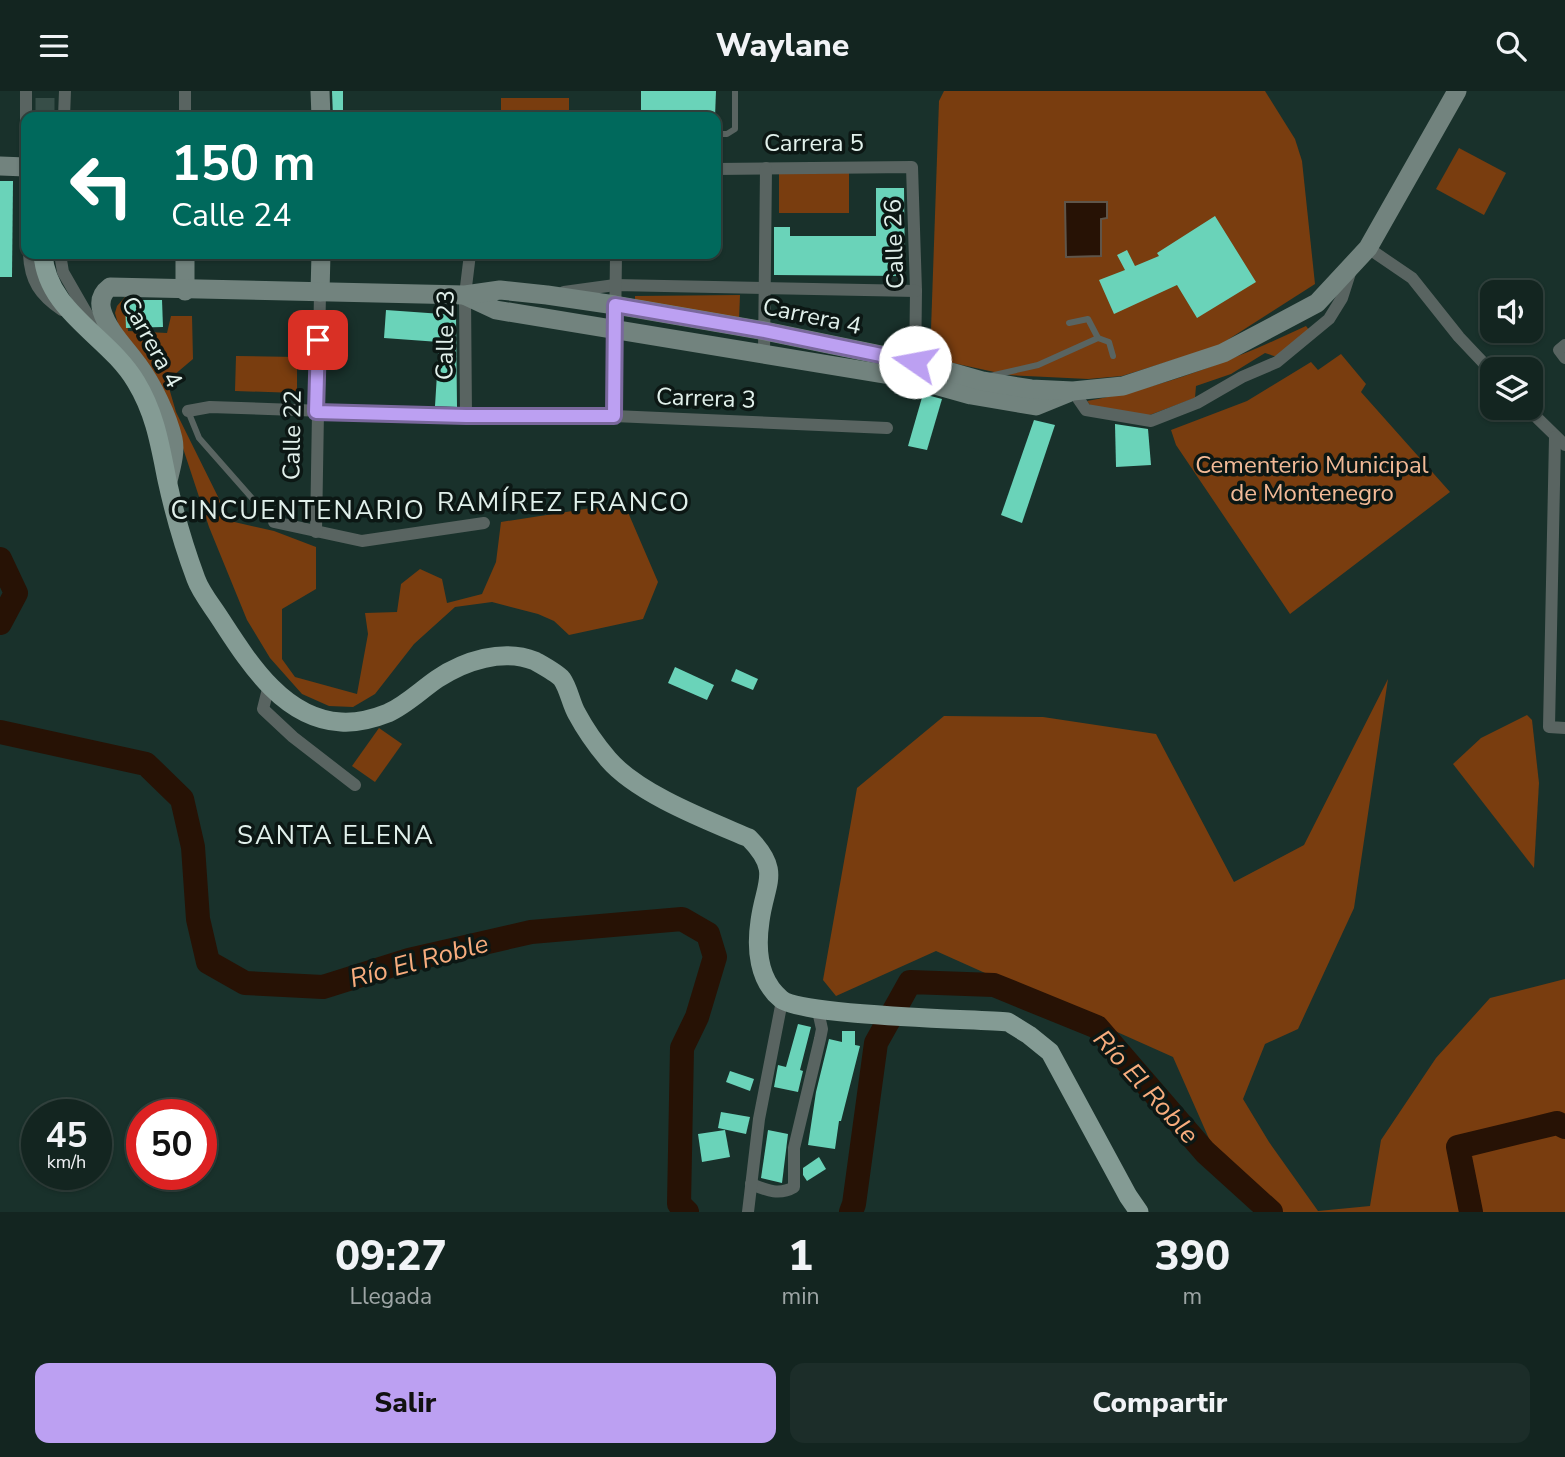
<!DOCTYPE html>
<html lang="es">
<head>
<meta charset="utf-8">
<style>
  body { margin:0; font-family:"Nunito Sans",sans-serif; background:#1c2d29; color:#f1f3f6; height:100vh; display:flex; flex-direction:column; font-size:26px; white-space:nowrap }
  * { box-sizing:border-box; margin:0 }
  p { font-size:23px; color:#9da5a5 }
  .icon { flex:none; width:38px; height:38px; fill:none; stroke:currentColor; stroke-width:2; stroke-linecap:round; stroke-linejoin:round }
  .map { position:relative; height:1121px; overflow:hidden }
  .drawer { display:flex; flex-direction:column; background:#132520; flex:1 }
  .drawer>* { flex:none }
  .hud { position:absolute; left:21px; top:21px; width:700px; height:147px; border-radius:14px; box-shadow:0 2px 5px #0004,0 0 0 2px #32423e; background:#00695c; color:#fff; overflow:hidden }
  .controls { position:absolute; left:1480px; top:189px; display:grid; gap:14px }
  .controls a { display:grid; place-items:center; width:63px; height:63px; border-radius:14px; background:#132520; box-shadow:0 2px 5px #0004,0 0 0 2px #32423e; font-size:35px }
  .speed { position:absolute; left:21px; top:1008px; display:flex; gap:14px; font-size:35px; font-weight:700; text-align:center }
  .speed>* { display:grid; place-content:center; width:91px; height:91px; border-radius:50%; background:#132520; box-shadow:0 2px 5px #0004,0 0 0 2px #32423e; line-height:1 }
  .speed small { font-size:18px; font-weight:400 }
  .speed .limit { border:10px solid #d22; background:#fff; color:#111 }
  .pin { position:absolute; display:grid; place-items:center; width:60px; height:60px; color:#fff; margin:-30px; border-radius:14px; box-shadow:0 4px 10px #0006 }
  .me { position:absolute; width:77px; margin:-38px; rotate:282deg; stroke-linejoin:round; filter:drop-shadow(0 0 5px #0008) }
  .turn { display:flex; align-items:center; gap:24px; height:147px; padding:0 35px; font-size:32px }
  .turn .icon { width:91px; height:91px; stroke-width:2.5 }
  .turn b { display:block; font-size:49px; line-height:60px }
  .eta { display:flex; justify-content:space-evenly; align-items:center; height:119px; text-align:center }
  .eta b { font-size:42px; font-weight:800; line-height:49px }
  .action { display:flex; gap:14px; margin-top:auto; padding:14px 35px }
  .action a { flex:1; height:80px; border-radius:14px; background:#bca0f2; color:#111; font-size:28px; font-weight:800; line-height:80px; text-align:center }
  .action a+a { background:#1c2d29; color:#f1f3f6 }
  header { display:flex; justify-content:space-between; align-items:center; height:91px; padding:0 35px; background:#132520; font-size:32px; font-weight:800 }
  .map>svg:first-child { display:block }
</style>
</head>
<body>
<header><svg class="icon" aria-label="menu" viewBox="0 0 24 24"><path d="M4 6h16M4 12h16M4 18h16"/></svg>Waylane<svg class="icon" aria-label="search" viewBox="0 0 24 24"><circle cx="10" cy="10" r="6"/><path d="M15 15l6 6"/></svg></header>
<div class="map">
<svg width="1565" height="1121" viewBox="0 0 1565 1121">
  <rect width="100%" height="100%" fill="#19312b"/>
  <g fill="#793d0f">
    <path d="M944 0H1265L1295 48 1302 70 1315 193 1218 255 1122 285 1088 288 1008 284 930 267 939 10Z"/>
    <rect x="501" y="7" width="68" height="19"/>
    <path d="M1459 57 1506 82 1484 124 1436 98Z"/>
    <path d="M779 81 849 82V122H779Z"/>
    <path d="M740 204 739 229 635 212V205Z"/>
    <path d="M125 206 128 240 167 242 171 225H192L193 268 167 290 176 321 230 430 274 440 316 456V498L282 518V568L295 586 357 603 368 543 365 522 397 521 401 493 420 478 442 488 447 512 482 503 496 471 501 431 624 412 658 491 643 528 569 544 554 530 538 523 492 511 455 516 414 553 375 603 353 616 329 615 302 603 270 567 247 529 209 436 176 336 120 240 115 222 117 215Z"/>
    <path d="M1306 235 1309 239 1277 266 1265 262 1231 283 1196 295 1195 307 1147 325 1091 315 1087 310C1164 297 1236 268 1306 235Z"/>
    <path d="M1341 263 1366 293 1361 301 1450 401 1290 523 1176 354 1171 339 1247 310 1311 271 1318 279Z"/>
    <path d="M236 265 297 266V302L235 300Z"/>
    <path d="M1388 588 1354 817 1298 938 1265 953 1243 1008 1269 1051 1318 1120 1370 1115 1381 1049 1436 967 1490 907 1565 888V1121H1258L1214 1059 1173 966 936 860 836 905 823 889 857 697 944 625 1043 626 1156 643 1234 791 1304 754Z"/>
    <path d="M1527 624 1532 629 1539 692 1534 777 1453 673 1481 647Z"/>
    <path d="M379 637 402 653 375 691 352 675Z"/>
  </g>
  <path fill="#271205" stroke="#5f554a" stroke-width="2" d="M1065 111H1107V127L1101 128V165L1066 166Z"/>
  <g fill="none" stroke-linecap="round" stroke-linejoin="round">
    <g stroke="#271205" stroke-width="24">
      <path d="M0 468 16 502 0 532"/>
      <path d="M0 641 146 673 182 708 193 756 198 828 208 871 245 892 323 896 409 869 531 841 682 828 708 843 715 866 697 926 682 957 679 1113 687 1121"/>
      <path d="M851 1121 854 1113 876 952 910 891 994 894 1097 936 1205 1061 1271 1121"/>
      <path d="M1471 1121 1458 1056 1557 1032 1565 1036"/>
    </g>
  </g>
  <g fill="#6ad3b9">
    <path d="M332 0H343V26H333Z"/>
    <path d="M641 0H716L715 26H641Z"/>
    <path d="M0 90H13L12 186H0Z"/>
    <path d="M876 97H904L905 185 774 184V136H790V145H876Z"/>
    <path d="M1215 125 1256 191 1197 227 1177 194 1114 223 1099 189 1125 179 1117 164 1127 159 1135 175 1159 165 1157 162Z"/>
    <path d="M125 209H162L163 236 126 237Z"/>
    <path d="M386 219 456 224 457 316 435 315 439 251 384 247Z"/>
    <path d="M923 303 942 308 927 359 908 355Z"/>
    <path d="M1034 329 1055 334 1022 432 1001 424Z"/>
    <path d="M1115 333 1148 338 1151 374 1116 376Z"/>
    <path d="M675 576 714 594 707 609 668 592Z"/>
    <path d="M736 578 758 588 753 599 731 590Z"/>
    <path d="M798 933 811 936 800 979 803 980 798 1001 774 996 778 974 786 976Z"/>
    <path d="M842 940H855V954L860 955 841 1030H839L835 1058 808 1054 816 1001 829 948 842 951Z"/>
    <path d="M730 980 754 988 750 1000 726 991Z"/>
    <path d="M721 1021 750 1026 746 1043 718 1037Z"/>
    <path d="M725 1039 730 1066 702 1071 698 1043Z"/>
    <path d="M768 1039 788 1043 782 1092 761 1087Z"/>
    <path d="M819 1066 826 1078 807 1090 803 1084V1077Z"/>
  </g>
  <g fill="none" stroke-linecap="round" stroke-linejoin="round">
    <path stroke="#374e48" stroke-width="19" stroke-dasharray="19 10" stroke-linecap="butt" d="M45 26V0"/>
    <g stroke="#596461" stroke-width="6">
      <path d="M716 43H727L735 38V0"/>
      <path d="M1098 247 1109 251 1113 265"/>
      <path d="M990 285 1038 274 1098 247 1088 228 1069 232"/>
      <path d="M188 320 199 347 273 431"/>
    </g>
    <g stroke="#596461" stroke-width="12">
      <path d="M26 0V105"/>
      <path d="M185 0V26"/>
      <path d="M64 26 65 0"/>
      <path d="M716 78 912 76 916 200 915 278"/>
      <path d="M1368 157 1412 187 1459 246 1493 282"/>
      <path d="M29 163C30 190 40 204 62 219"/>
      <path d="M60 163 63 181 94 235"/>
      <path d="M564 201 615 194 916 200"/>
      <path d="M1565 254 1559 259 1565 267"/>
      <path d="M764 262 766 77"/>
      <path d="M1073 300 1086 319 1151 330 1197 312 1242 286 1277 271 1329 228 1342 207 1350 182"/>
      <path d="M1527 317 1565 354"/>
      <path d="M188 320 210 316 466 325H614L887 337"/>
      <path d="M466 325 465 204 470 163"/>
      <path d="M614 325 616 163"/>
      <path d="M1555 346 1549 636 1565 637"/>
      <path d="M274 431 362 450 484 432"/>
      <path d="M316 441 320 201"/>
      <path d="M269 594 263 618 293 646 355 694"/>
      <path d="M751 1093C766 1099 779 1105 794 1096V1057L820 948 822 938 818 920"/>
      <path d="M748 1121 759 1028 782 910"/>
    </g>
    <g stroke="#72837e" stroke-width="19">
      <path d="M320 0 321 26"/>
      <path d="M0 75 26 76"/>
      <path d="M185 200V163"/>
      <path d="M320 201 321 163"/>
      <path d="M466 205 496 219 914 288 971 304 1036 315 1068 302"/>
      <path d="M168 390C171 377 176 361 173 348 168 325 152 293 138 274 126 257 108 240 102 220 99 210 102 202 110 196L465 204 500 199 547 204 615 214 765 240 915 271 982 290 1031 298 1073 300 1123 295 1223 262 1317 212 1368 157 1457 0"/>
    </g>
    <path stroke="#849b94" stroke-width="19" d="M43 163C47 221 109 245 136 291 155 322 160 354 167 389 174 421 184 456 196 488 201 502 213 516 221 529 249 572 284 628 341 631 357 632 373 628 388 622 406 614 421 599 437 588 464 570 503 557 535 570 542 574 557 582 562 588 569 598 571 613 577 623 585 638 597 655 608 668 638 703 707 729 749 747 782 781 765 791 760 830 756 857 758 889 781 908 801 925 971 928 1008 931L1029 944 1050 961 1128 1105 1139 1121"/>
  </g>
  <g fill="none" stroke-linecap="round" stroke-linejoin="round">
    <g stroke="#7a689d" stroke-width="18">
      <path id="route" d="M318 249 316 321 466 325H614L615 214 765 240 915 271"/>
    </g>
    <use href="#route" stroke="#bca0f2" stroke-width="12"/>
  </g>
  <g text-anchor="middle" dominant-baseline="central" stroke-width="7" stroke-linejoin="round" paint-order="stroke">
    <g font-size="24" fill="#e1f0eb" stroke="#0c1714">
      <text x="814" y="52">Carrera 5</text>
      <text transform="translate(894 153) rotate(-92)">Calle 26</text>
      <text transform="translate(812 225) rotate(12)">Carrera 4</text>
      <text transform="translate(445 244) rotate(-89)">Calle 23</text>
      <text transform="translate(152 251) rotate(61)">Carrera 4</text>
      <text transform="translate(706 307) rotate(2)">Carrera 3</text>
      <text transform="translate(292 344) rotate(-89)">Calle 22</text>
    </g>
    <g font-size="24" fill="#f2ba97" stroke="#0c1714">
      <text x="1312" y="374">Cementerio Municipal<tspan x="1312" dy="28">de Montenegro</tspan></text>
    </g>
    <g font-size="26" letter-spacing="2" fill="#e1f0eb" stroke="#0c1714">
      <text x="564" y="411">RAMÍREZ FRANCO</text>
      <text x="298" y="419">CINCUENTENARIO</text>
      <text x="336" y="744">SANTA ELENA</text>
    </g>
    <g font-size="26" font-style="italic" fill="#f7ac7d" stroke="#0c1714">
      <text transform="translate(419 870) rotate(-15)">Río El Roble</text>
      <text transform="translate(1146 996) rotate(48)">Río El Roble</text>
    </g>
  </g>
</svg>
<div class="controls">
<a><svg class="icon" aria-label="sound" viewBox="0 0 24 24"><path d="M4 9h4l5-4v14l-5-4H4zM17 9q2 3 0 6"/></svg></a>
<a><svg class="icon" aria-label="layers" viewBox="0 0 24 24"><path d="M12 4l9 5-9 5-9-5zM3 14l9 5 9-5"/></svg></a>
</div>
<div class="speed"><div>45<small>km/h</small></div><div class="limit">50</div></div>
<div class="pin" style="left:318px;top:249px;background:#d93025"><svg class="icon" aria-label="arrive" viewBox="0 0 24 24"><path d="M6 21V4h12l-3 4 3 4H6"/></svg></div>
<svg class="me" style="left:915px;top:271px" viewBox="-20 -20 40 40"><circle r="19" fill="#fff"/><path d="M0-13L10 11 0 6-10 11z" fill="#bca0f2"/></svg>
<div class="hud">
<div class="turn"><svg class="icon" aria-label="left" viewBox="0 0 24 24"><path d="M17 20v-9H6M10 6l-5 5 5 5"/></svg><div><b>150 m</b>Calle 24</div></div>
</div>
</div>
<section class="drawer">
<div class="eta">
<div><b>09:27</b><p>Llegada</p></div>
<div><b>1</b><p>min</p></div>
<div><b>390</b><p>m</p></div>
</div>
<div class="action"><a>Salir</a><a>Compartir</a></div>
</section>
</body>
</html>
